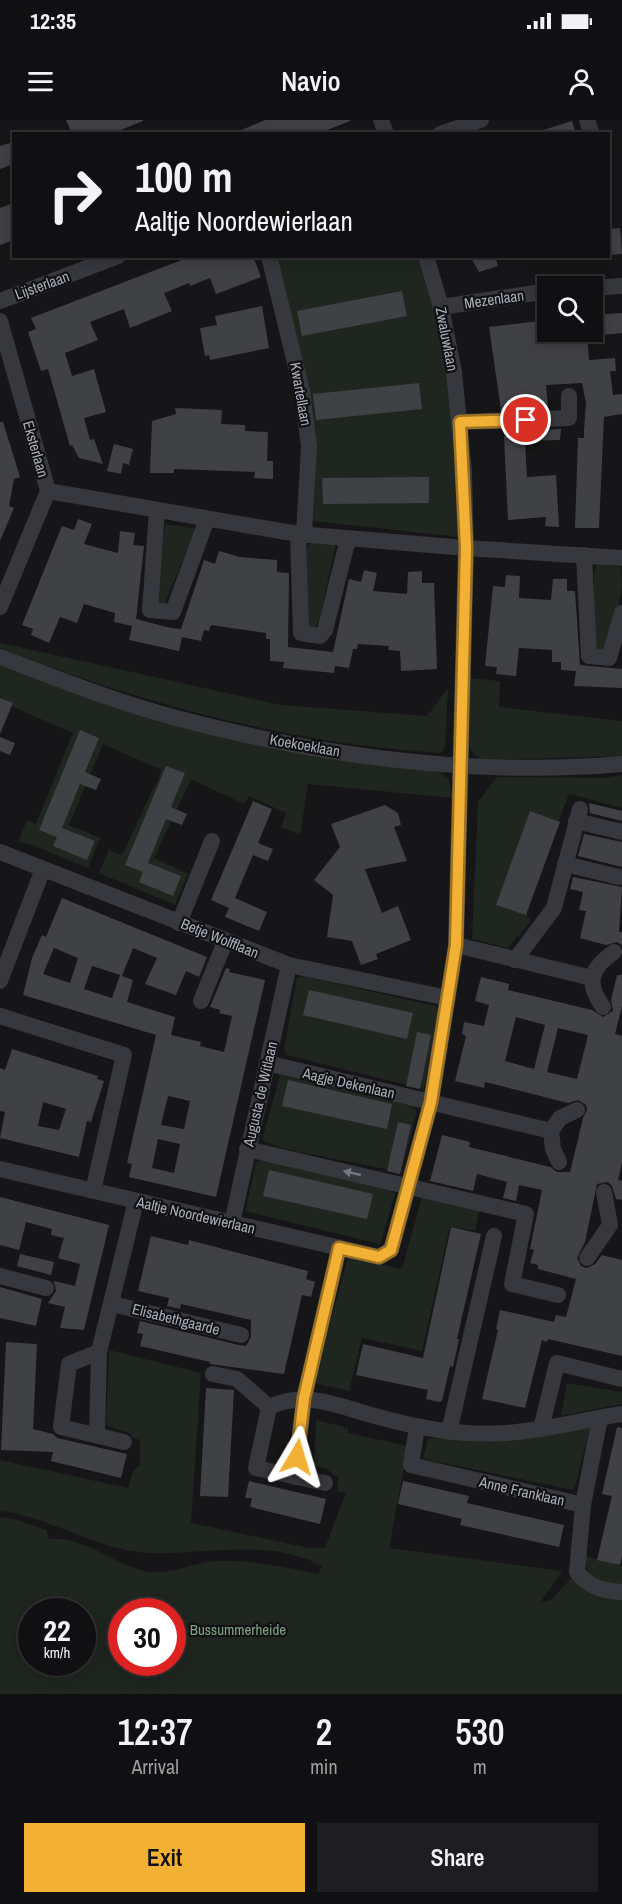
<!DOCTYPE html>
<html lang="en">
<head>
<meta charset="utf-8">
<style>
  body { margin:0; font-family:"Archivo Narrow",sans-serif; background:#1e1e20; color:#f1f3f6; height:100vh; display:flex; flex-direction:column; font-size:22px; white-space:nowrap }
  * { box-sizing:border-box; margin:0 }
  p { font-size:20px; color:#9c9d9f }
  .icon { flex:none; width:33px; height:33px; fill:none; stroke:currentColor; stroke-width:2; stroke-linecap:round; stroke-linejoin:round }
  .map { position:relative; height:1574px; overflow:hidden }
  .sheet { display:flex; flex-direction:column; background:#101012; flex:1 }
  .sheet>* { flex:none }
  .top-card { position:absolute; left:12px; top:12px; width:598px; height:126px; border-radius:0px; box-shadow:0 3px 15px #0003,0 0 0 2px #303032; background:#101012; color:#f1f3f6; overflow:hidden }
  .controls { position:absolute; left:537px; top:156px; display:grid; gap:12px }
  .controls a { display:grid; place-items:center; width:66px; height:66px; border-radius:0px; background:#101012; box-shadow:0 3px 15px #0003,0 0 0 2px #303032; font-size:30px }
  .speed { position:absolute; left:18px; top:1478px; display:flex; gap:12px; font-size:30px; font-weight:700; text-align:center }
  .speed>* { display:grid; place-content:center; width:78px; height:78px; border-radius:50%; background:#101012; box-shadow:0 3px 15px #0003,0 0 0 2px #303032; line-height:1 }
  .speed small { font-size:15px; font-weight:400 }
  .speed .limit { border:9px solid #d22; background:#fff; color:#111 }
  .pin { position:absolute; display:grid; place-items:center; width:51px; height:51px; color:#fff; margin:-26px; border:3px solid #fff; border-radius:50%; box-shadow:0 2px 6px #0007 }
  .me { position:absolute; width:66px; margin:-33px; rotate:7deg; stroke-linejoin:round; filter:drop-shadow(0 0 4px #0008) }
  .turn { display:flex; align-items:center; gap:21px; height:126px; padding:0 24px; font-size:27px }
  .turn .icon { width:78px; height:78px; stroke-width:2.5 }
  .turn b { display:block; font-size:42px; line-height:51px }
  .eta { display:flex; justify-content:space-evenly; align-items:center; height:102px; text-align:center }
  .eta b { font-size:36px; font-weight:600; line-height:42px }
  .button { display:flex; gap:12px; margin-top:auto; padding:12px 24px }
  .button a { flex:1; height:69px; border-radius:0px; background:#f2b134; color:#111; font-size:24px; font-weight:600; line-height:69px; text-align:center }
  .button a+a { background:#1e1e20; color:#f1f3f6 }
  .status { display:flex; justify-content:space-between; align-items:center; height:42px; padding:0 30px; background:#101012; direction:ltr }
  .status svg { height:16px; fill:currentColor }
  header { display:flex; justify-content:space-between; align-items:center; height:78px; padding:0 24px; background:#101012; font-size:27px; font-weight:600 }
  .map>svg:first-child { display:block }
</style>
</head>
<body>
<div class="status"><b>12:35</b><svg viewBox="0 0 49 12"><path d="M0 12V9h3v3zM5 12V6h3v6zM10 12V3h3v9zM15 12V0h3v12zM26 1h20v11H26zM47 4h2v5h-2z"/></svg></div>
<header><svg class="icon" aria-label="menu" viewBox="0 0 24 24"><path d="M4 6h16M4 12h16M4 18h16"/></svg>Navio<svg class="icon" aria-label="person" viewBox="0 0 24 24"><circle cx="12" cy="8" r="4"/><path d="M4 21q1-7 8-7t8 7"/></svg></header>
<div class="map">
<svg width="622" height="1574" viewBox="0 0 622 1574">
  <rect width="100%" height="100%" fill="#161618"/>
  <g fill="#1e261f" fill-rule="evenodd">
    <path d="M274 137H422L443 221 455 322 459 417 313 401 316 343 312 284Z"/>
    <path d="M165 404 194 408V413L164 485 159 484 157 477Z"/>
    <path d="M312 421 335 424V428L320 496 316 506 310 508 306 503 307 428Z"/>
    <path d="M597 444 621 447 622 467 609 529 597 534 593 522 594 451Z"/>
    <path d="M0 523 281 585 427 596 448 568 445 627 441 633C289 623 141 584 0 528Z"/>
    <path d="M0 546 115 587 437 651 449 659 453 678 308 664 300 715 281 707 286 693 249 676 244 684 191 659 154 738 188 754 175 785 99 753 109 730 122 735 162 650 103 624 69 705 100 718 88 748 30 724 18 722 27 700 36 704 73 613 0 581Z"/>
    <path d="M468 558 500 561 499 587 622 601V636L481 640 474 635 468 625Z"/>
    <path d="M622 655V688L569 674 525 791 531 801 508 828 472 819 478 682 497 657 604 658Z"/>
    <path d="M303 856 435 886 439 890 424 969 286 935 284 929 297 858Z"/>
    <path d="M280 955 411 986 417 991 401 1052 285 1029 262 1020Z"/>
    <path d="M262 1040 389 1070 395 1074 380 1124 245 1091 256 1043Z"/>
    <path d="M423 1073 480 1088 475 1111 450 1106 422 1231 362 1218 349 1271 314 1263 348 1137 402 1149Z"/>
    <path d="M109 1230 201 1253 191 1403 309 1428H325L346 1373 337 1371 339 1358 325 1348 314 1346 316 1300 348 1308V1313L408 1326 389 1428 562 1451 540 1483 551 1480 573 1456 622 1477V1574H0V1397L15 1399 46 1410 49 1419C82 1416 110 1441 140 1450 163 1457 186 1446 208 1442 241 1437 286 1448 318 1454L322 1447C274 1417 203 1435 150 1433 97 1431 52 1397 0 1391V1340L128 1368 133 1351 140 1345V1320L131 1317V1314L106 1305ZM32 1491H82V1542H32ZM122 1491H172V1542H122Z"/>
    <path d="M567 1263 622 1272V1284L561 1296Z"/>
    <path d="M590 1308 574 1370 423 1339 428 1318 498 1321Z"/>
    <path d="M582 1435 622 1446V1467L592 1461Z"/>
  </g>
  <g fill="#404145" fill-rule="evenodd">
    <path d="M66 0H143V1L111 14H72Z"/>
    <path d="M265 0H350V1L317 14H232Z"/>
    <path d="M572 1 576 14H540V11Z"/>
    <path d="M14 22V44L0 49V26Z"/>
    <path d="M11 84 14 120 0 125V88Z"/>
    <path d="M620 108 622 134 609 135V109Z"/>
    <path d="M192 136H253L261 157 216 174 210 158 190 166 189 163 164 173 172 191 130 208 124 189 90 202 98 220 65 233 72 256 94 249 106 292 84 298 90 320 94 319 103 344 79 338 72 325 70 326 48 249 41 251 28 212 36 209 31 198Z"/>
    <path d="M470 136H495L498 146 479 152Z"/>
    <path d="M402 171 407 196 302 216 297 191Z"/>
    <path d="M262 186 269 228 210 240 209 235 205 236 200 208 217 205 215 196Z"/>
    <path d="M622 193V213L592 216V195Z"/>
    <path d="M548 200V212H587L589 240 615 238 616 251H610L613 275 622 274V294L604 297 599 408H575L578 318H584V310L586 283 582 263 546 265 548 288 501 290 489 207Z"/>
    <path d="M419 263 422 289 316 300 313 274Z"/>
    <path d="M175 288 222 290 221 304 245 305V311L268 312 267 341H273V359L254 358 255 352 174 349V353H150L152 301 176 294Z"/>
    <path d="M0 302H3L20 357 14 359 9 386 14 388 0 421Z"/>
    <path d="M561 309 560 320 525 321 527 357 556 355 559 407 545 406 546 397 508 400 504 316 512 315V311Z"/>
    <path d="M114 324 133 329 129 345 123 343 121 354 107 351Z"/>
    <path d="M429 357V383L323 384 322 358Z"/>
    <path d="M78 399 92 404 84 424 118 433 120 411 135 413 133 425 144 426 136 499 171 508 181 509 204 440 215 444 219 431 240 437 277 440V452L289 453 288 527 333 532 349 459 361 462 364 450 377 453 373 471 407 474 408 452 422 451V463H434L437 549 401 551 400 531 388 530 389 526 358 524 357 529H353L349 548 335 546 334 553 283 548 284 542 270 541V519H266V513L211 505 209 511 204 510 201 521 182 517 179 531 129 520 132 506 114 502 115 493 84 484 77 503 60 497 49 523 31 515 33 509 22 505 57 418 62 406 74 410Z"/>
    <path d="M506 455 520 456 519 478 551 480 553 459H567V471H575L580 545 622 549V568L574 566 576 551 561 550V542H552V530L519 528 516 556 496 554 497 547 485 546 493 466 505 467Z"/>
    <path d="M0 578 13 583 0 614Z"/>
    <path d="M80 610 99 618 85 652 101 659 96 670 80 664 62 708 95 721 87 740 53 726 57 717 39 710Z"/>
    <path d="M0 617 15 623 10 635 0 631Z"/>
    <path d="M166 646 185 653 171 687 187 694 182 705 166 699 148 743 181 756 173 776 139 762 143 752 125 745Z"/>
    <path d="M253 681 272 689 258 723 273 729 268 741 253 735 235 778 267 792 259 811 225 797 229 788 211 780Z"/>
    <path d="M589 683 622 691V701L590 693Z"/>
    <path d="M385 685 398 693 401 705 394 707 407 741 365 749 382 793 398 786 411 820 376 834 378 839 361 845 352 821 327 817 333 775 314 760 340 727 331 704Z"/>
    <path d="M530 691 560 702 526 795 496 785Z"/>
    <path d="M584 714 622 722V747L578 736Z"/>
    <path d="M573 757 622 767 619 812H622V825L617 822 606 825 580 818 586 791 579 790 583 772 570 769Z"/>
    <path d="M62 778 207 837 199 857 186 851 176 875 145 864 157 838 133 828 122 856 133 860 127 882 175 897 171 915 201 922 200 926 224 932 232 896 219 893 220 890 210 887 226 848 230 849 229 852 265 860 216 1077 129 1057 132 1044 127 1043 156 915 23 875 32 838 42 815 46 817ZM54 828 78 838 70 863 43 854ZM92 846 120 855 112 878 84 869ZM168 976 190 981 184 1009 161 1005ZM158 1019 180 1024 174 1053 152 1048Z"/>
    <path d="M617 855H622V886L615 914 622 916V1042L618 1060 622 1061V1080L616 1079 612 1066 608 1062 597 1064 585 1122 577 1138 581 1146 587 1148 595 1144 602 1135 622 1140V1236L548 1219 547 1222 542 1220 525 1288 482 1279 498 1210 496 1209 500 1190 554 1202 556 1195 566 1197 576 1159 538 1149V1145L530 1143 534 1130 530 1129 542 1070 519 1065 516 1081 503 1078 507 1062 500 1060 477 1054 473 1071 430 1061 442 1015 470 1022 469 1027 550 1047 557 1052H570L583 998 587 990 586 985 578 980 568 983 485 962 484 968 455 961 466 916 462 914 464 902 484 906 489 885 475 881 481 857 509 864 508 870 592 890 603 897 613 891 611 880ZM516 897 545 905 534 949 505 941ZM558 908 588 915 577 959 547 952Z"/>
    <path d="M309 870 413 893 407 919 303 895Z"/>
    <path d="M417 912 431 915 420 969 406 966Z"/>
    <path d="M12 929 98 956 97 959 104 961 91 1002 87 1001 79 1037 0 1018 5 992 0 991V948L5 950ZM43 982 66 989 59 1010 38 1006Z"/>
    <path d="M288 960 392 984 387 1009 282 986Z"/>
    <path d="M398 1002 411 1005 400 1054 387 1051Z"/>
    <path d="M269 1050 373 1074 367 1099 263 1076Z"/>
    <path d="M0 1077 109 1105 84 1210 60 1208 65 1187 48 1183 56 1171 54 1161 75 1166 80 1144 58 1138 64 1118 51 1115 52 1109 26 1102 19 1130 0 1125Z"/>
    <path d="M451 1107 481 1114 457 1219H459L453 1247 450 1246 442 1281 439 1282 426 1279 428 1270 356 1255 363 1224 423 1238Z"/>
    <path d="M151 1116 188 1125 189 1120 308 1151 306 1159 315 1162 311 1177 302 1175 284 1254 210 1244V1242L140 1226 143 1214 137 1213 140 1201 239 1225 246 1226 251 1217V1200L181 1184 180 1189 167 1186 169 1178 138 1171Z"/>
    <path d="M20 1134 54 1142 51 1155 17 1146Z"/>
    <path d="M0 1167 42 1179 36 1206 0 1198Z"/>
    <path d="M6 1222 37 1224 33 1309 53 1314 57 1318 127 1334 121 1358 51 1341 53 1332 1 1330Z"/>
    <path d="M206 1268 234 1270 228 1377 200 1376Z"/>
    <path d="M617 1307 622 1308V1435L620 1445 597 1440 612 1376 602 1374Z"/>
    <path d="M249 1361 326 1379 320 1404 250 1387 252 1378H245Z"/>
    <path d="M403 1361 469 1376 467 1383 564 1405 559 1427 460 1405 462 1399 398 1384Z"/>
  </g>
  <g fill="none" stroke-linecap="round" stroke-linejoin="round">
    <g stroke="#37383d" stroke-width="16">
      <path d="M381 0 386 14"/>
      <path d="M587 0 592 14"/>
      <path d="M440 14 481 0"/>
      <path d="M269 136 302 271 309 327 304 414"/>
      <path d="M592 168 622 166"/>
      <path d="M0 181 118 136"/>
      <path d="M441 187 548 171"/>
      <path d="M0 201 48 371 0 487"/>
      <path d="M460 302 569 298V276"/>
      <path d="M48 371 298 414 466 428 622 438"/>
      <path d="M157 390 150 490 173 492 207 399"/>
      <path d="M298 414 301 513 320 516 325 510 348 419"/>
      <path d="M584 435 589 536 609 538 622 493"/>
      <path d="M0 537C58 559 116 582 176 598 321 636 473 657 622 644"/>
      <path d="M576 701 622 712"/>
      <path d="M0 732 289 845 448 878"/>
      <path d="M565 744 619 757"/>
      <path d="M179 803 212 721"/>
      <path d="M456 825 592 858"/>
      <path d="M515 840 554 788 580 689"/>
      <path d="M0 861 43 749"/>
      <path d="M201 881 225 822"/>
      <path d="M603 887C585 863 591 848 614 832"/>
      <path d="M0 896 124 935 93 1071"/>
      <path d="M267 943 551 1011"/>
      <path d="M247 1029 526 1094 512 1164 558 1175"/>
      <path d="M559 1042 553 1029 551 1011 560 998 577 990"/>
      <path d="M0 1049 379 1137 391 1130 431 982 456 825 466 428 464 352 454 252 441 187 426 136"/>
      <path d="M232 1103 289 845"/>
      <path d="M587 1138 610 1105 604 1072"/>
      <path d="M0 1156 46 1168"/>
      <path d="M112 1184 241 1215"/>
      <path d="M99 1232 69 1244 61 1307 124 1322"/>
      <path d="M213 1254 237 1259 269 1287"/>
      <path d="M417 1307 411 1345 583 1385 600 1298"/>
      <path d="M541 1309 557 1243 622 1259"/>
      <path d="M449 1312 494 1116"/>
      <path d="M97 1315 99 1232 136 1081"/>
      <path d="M295 1357 304 1278 339 1128"/>
      <path d="M325 1363 256 1348 269 1287C307 1270 337 1286 375 1296 418 1308 460 1316 505 1313 544 1311 583 1300 622 1294"/>
      <path d="M583 1385 577 1452C588 1467 604 1471 622 1472"/>
    </g>
  </g>
  <defs><path id="oneway-solid" d="M-6-.8H1V-3.2L6.5 0L1 3.2V.8H-6Z" transform="scale(1.5)"/></defs>
  <use fill="#757881" href="#oneway-solid" transform="translate(352 1053) rotate(-167)"/>
  <g fill="none" stroke-linecap="round" stroke-linejoin="round">
    <g stroke="#9d7322" stroke-width="15">
      <path id="route" d="M297 1337 304 1278 339 1128 379 1137 391 1130 431 982 456 825 466 428 460 302 526 300"/>
    </g>
    <use href="#route" stroke="#f2b134" stroke-width="10"/>
  </g>
  <g text-anchor="middle" dominant-baseline="central" stroke-width="4.5" stroke-linejoin="round" paint-order="stroke">
    <g font-size="15" fill="#a8adb8" stroke="#111113">
      <text transform="translate(42 165) rotate(-20)">Lijsterlaan</text>
      <text transform="translate(494 179) rotate(-8)">Mezenlaan</text>
      <text transform="translate(447 219) rotate(79)">Zwaluwlaan</text>
      <text transform="translate(301 274) rotate(80)">Kwartellaan</text>
      <text transform="translate(36 329) rotate(74)">Eksterlaan</text>
      <text transform="translate(305 625) rotate(10)">Koekoeklaan</text>
      <text transform="translate(220 818) rotate(22)">Betje Wolfflaan</text>
      <text transform="translate(349 963) rotate(13)">Aagje Dekenlaan</text>
      <text transform="translate(260 974) rotate(-77)">Augusta de Witlaan</text>
      <text transform="translate(196 1095) rotate(13)">Aaltje Noordewierlaan</text>
      <text transform="translate(176 1199) rotate(14)">Elisabethgaarde</text>
      <text transform="translate(522 1371) rotate(13)">Anne Franklaan</text>
    </g>
    <g font-size="15" fill="#7fa381" stroke="#111113">
      <text x="238" y="1509">Bussummerheide</text>
    </g>
  </g>
</svg>
<div class="controls">
<a><svg class="icon" aria-label="search" viewBox="0 0 24 24"><circle cx="10" cy="10" r="6"/><path d="M15 15l6 6"/></svg></a>
</div>
<div class="speed"><div>22<small>km/h</small></div><div class="limit">30</div></div>
<div class="pin" style="left:526px;top:300px;background:#d93025"><svg class="icon" aria-label="arrive" viewBox="0 0 24 24"><path d="M6 21V4h12l-3 4 3 4H6"/></svg></div>
<svg class="me" style="left:297px;top:1337px" viewBox="-20 -20 40 40"><path d="M0-17L14 15 0 8-14 15z" fill="#f2b134" stroke="#fff" stroke-width="4"/></svg>
<div class="top-card">
<div class="turn"><svg class="icon" aria-label="right" viewBox="0 0 24 24"><path d="M7 20v-9h11M14 6l5 5-5 5"/></svg><div><b>100 m</b>Aaltje Noordewierlaan</div></div>
</div>
</div>
<section class="sheet">
<div class="eta">
<div><b>12:37</b><p>Arrival</p></div>
<div><b>2</b><p>min</p></div>
<div><b>530</b><p>m</p></div>
</div>
<div class="button"><a>Exit</a><a>Share</a></div>
</section>
</body>
</html>
